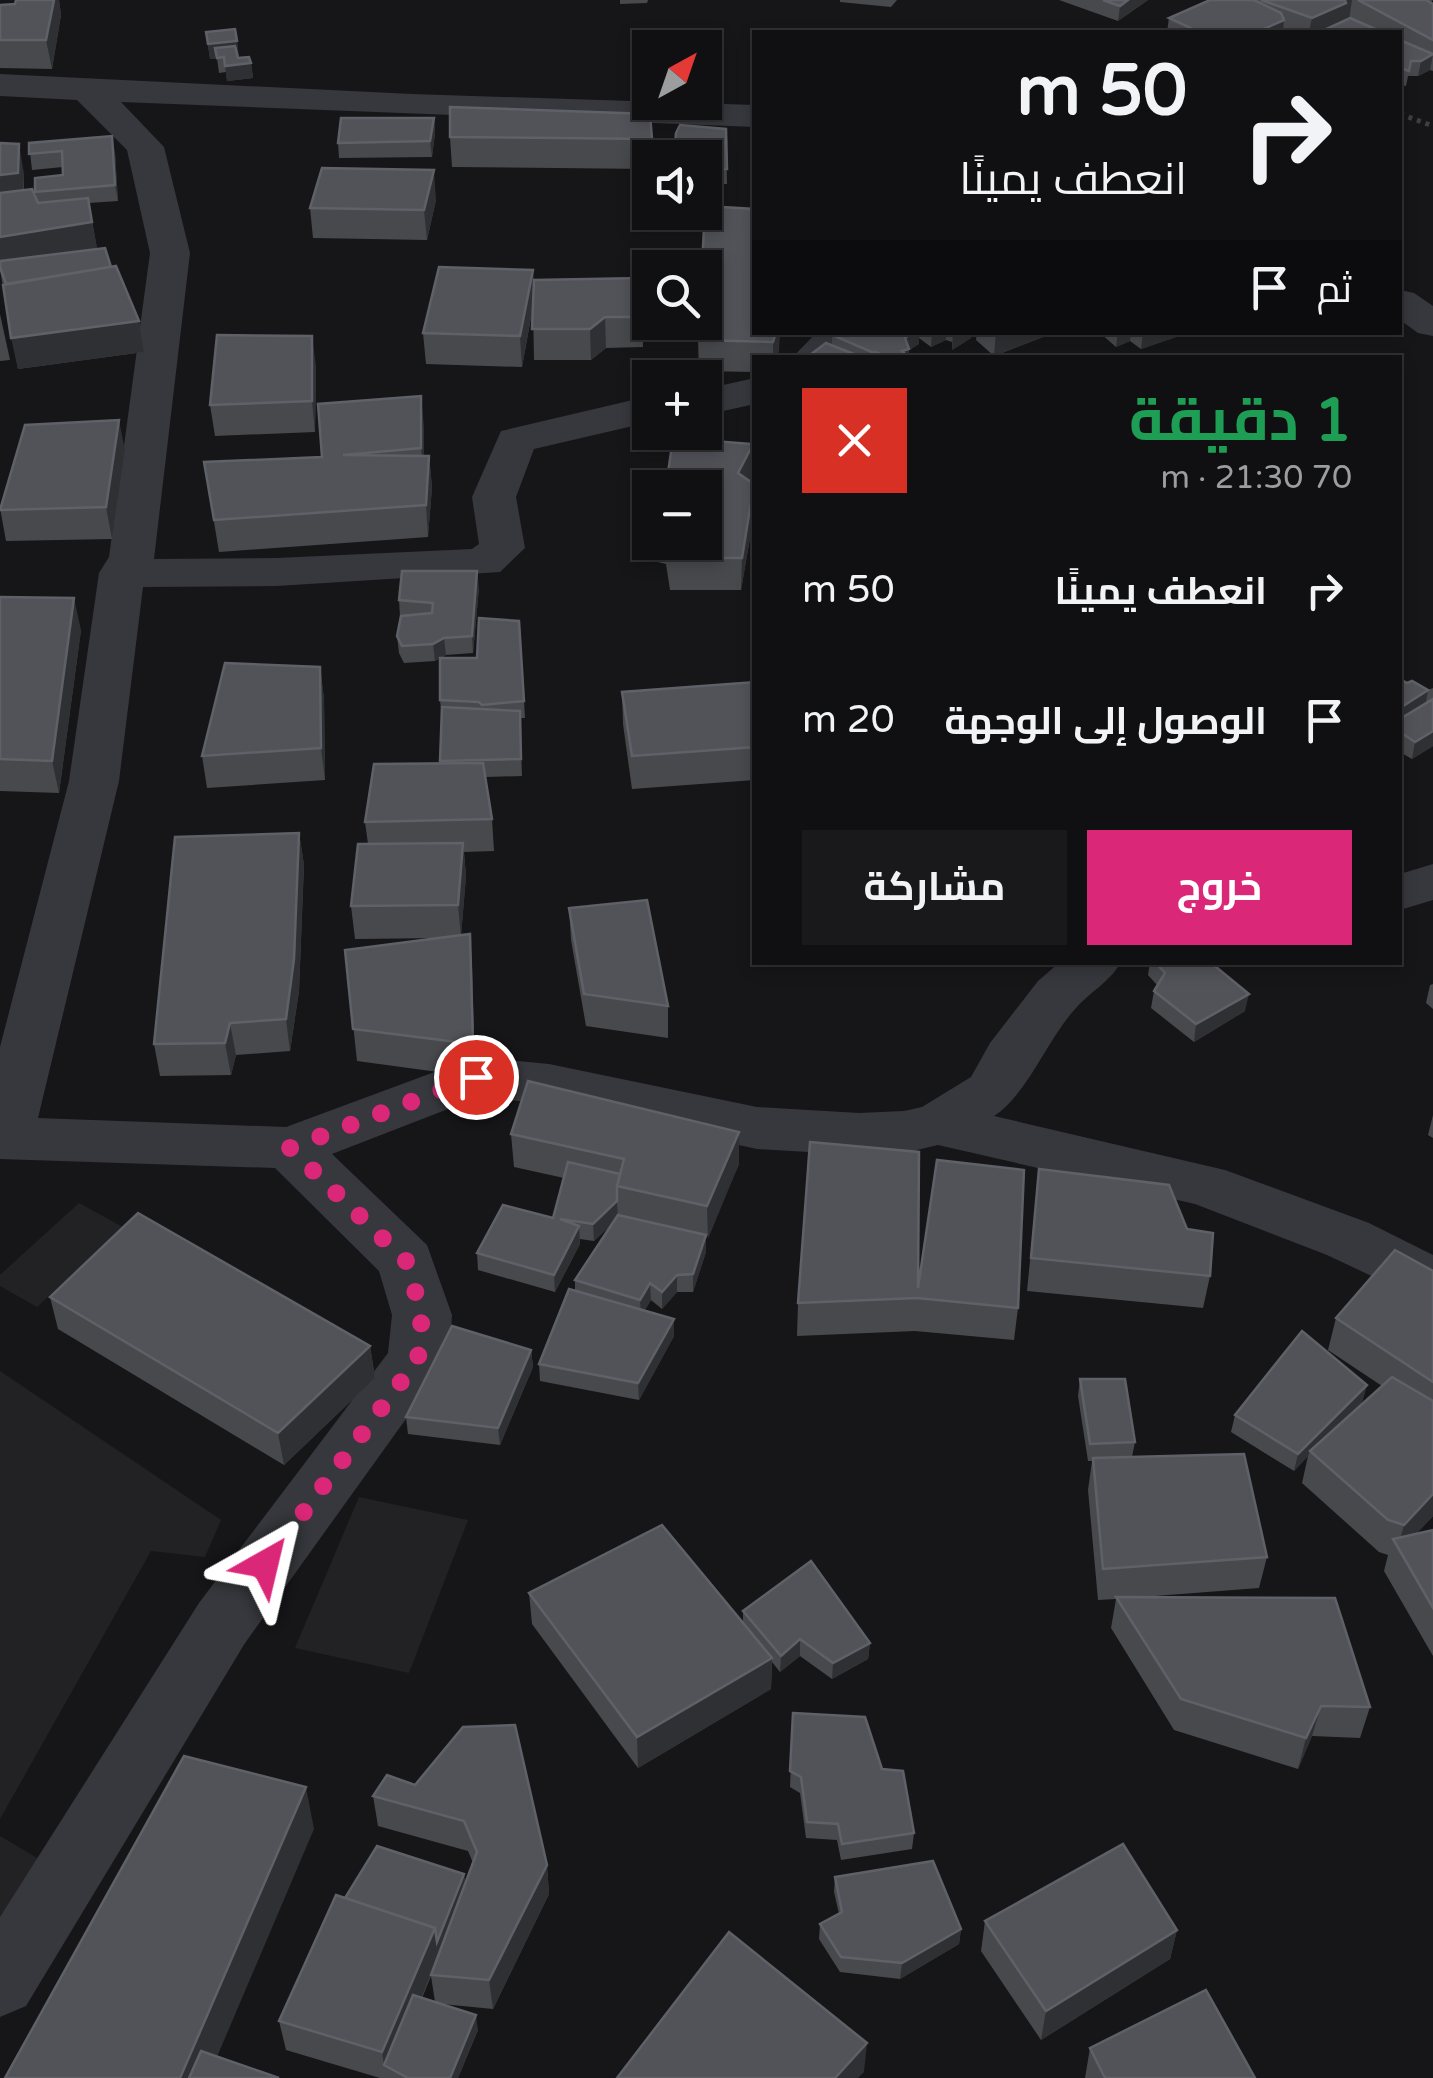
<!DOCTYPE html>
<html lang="ar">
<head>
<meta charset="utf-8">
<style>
  body { margin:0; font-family:"Varela Round",Cairo,sans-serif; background:#19191b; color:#f1f3f6; direction:rtl; height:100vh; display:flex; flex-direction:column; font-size:38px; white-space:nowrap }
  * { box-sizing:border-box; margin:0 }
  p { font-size:32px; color:#9c9d9f }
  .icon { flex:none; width:55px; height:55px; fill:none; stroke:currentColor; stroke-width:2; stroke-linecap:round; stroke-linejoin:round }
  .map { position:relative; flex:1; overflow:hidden; direction:ltr }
  .side { position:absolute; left:752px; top:355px; width:650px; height:610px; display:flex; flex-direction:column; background:#101012; border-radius:0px; box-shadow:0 5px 15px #0003,0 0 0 2px #303032; direction:rtl }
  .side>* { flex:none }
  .top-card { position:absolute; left:752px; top:30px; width:650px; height:305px; border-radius:0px; box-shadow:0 5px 15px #0003,0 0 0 2px #303032; direction:rtl; background:#101012; color:#f1f3f6; overflow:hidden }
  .needle { width:65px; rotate:40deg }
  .fabs { position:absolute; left:632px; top:30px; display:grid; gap:20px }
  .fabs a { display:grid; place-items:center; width:90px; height:90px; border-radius:0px; background:#101012; box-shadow:0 5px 15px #0003,0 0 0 2px #303032; font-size:50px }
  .pin { position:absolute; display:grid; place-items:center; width:85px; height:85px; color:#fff; margin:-42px; border:5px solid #fff; border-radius:50%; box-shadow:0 2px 10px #0007 }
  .me { position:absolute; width:110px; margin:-55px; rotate:37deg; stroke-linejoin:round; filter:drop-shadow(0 0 8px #0008) }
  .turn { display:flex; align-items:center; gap:35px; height:210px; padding:0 50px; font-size:45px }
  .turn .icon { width:130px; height:130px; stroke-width:2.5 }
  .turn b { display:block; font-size:70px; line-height:85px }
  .then { display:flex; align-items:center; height:95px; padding:0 50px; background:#0003; gap:20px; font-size:38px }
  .round { display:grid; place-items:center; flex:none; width:105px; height:105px; border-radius:0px; background:#19191b }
  .summary { display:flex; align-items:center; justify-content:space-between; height:170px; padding:0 50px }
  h1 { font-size:60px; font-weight:700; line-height:75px; color:#1e9e55 }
  .cta { display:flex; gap:20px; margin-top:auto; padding:20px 50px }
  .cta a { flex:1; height:115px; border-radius:0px; background:#db2777; color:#fff; font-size:40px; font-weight:700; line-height:115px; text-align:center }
  .cta a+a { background:#19191b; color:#f1f3f6 }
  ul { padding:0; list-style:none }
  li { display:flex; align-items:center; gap:30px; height:130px; padding:0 50px }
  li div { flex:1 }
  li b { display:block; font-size:38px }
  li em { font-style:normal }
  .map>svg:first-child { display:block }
</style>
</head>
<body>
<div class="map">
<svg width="1433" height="2078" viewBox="0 0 1433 2078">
  <rect width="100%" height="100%" fill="#161618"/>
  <g fill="#222225">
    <path d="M79 1203 123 1227 37 1307 0 1286V1275Z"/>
    <path d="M0 1371 221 1520 205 1557 151 1551 0 1819Z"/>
    <path d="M359 1497 468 1520 409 1673 295 1648Z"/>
    <path d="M0 1836 39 1859 0 1926Z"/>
  </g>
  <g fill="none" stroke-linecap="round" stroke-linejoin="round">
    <path stroke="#3d3f44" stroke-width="5" stroke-dasharray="4 5" stroke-linecap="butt" d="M1400 114 1433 126"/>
    <g fill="#37383d" fill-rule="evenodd">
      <path d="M0 74 412 94 755 105V127L121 102 164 147 190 253 154 559 277 558 472 549 479 544 472 497 501 431 650 396V422L534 449 516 497 525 548 500 572 277 586 143 587 119 781 38 1118 286 1127 475 1057 549 1064 757 1107 859 1113 904 1111 922 1107 971 1077 990 1043 1038 981 1060 962H1121C1110 982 1091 991 1076 1008 1048 1038 1027 1095 994 1116L1225 1170 1369 1223 1433 1255V1305L1327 1255 1195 1204 938 1145 904 1153 859 1155 757 1149 549 1104 479 1097 332 1154 427 1245 452 1315 449 1359 245 1643 26 2006 0 2017V1917L199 1603 388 1353 392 1315 379 1271 275 1168 0 1159V1047L69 781 99 573 109 557 150 253 127 150 77 100 0 96Z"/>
      <path d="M1400 290 1414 293 1433 306V336L1418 333 1400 320Z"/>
      <path d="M817 332H862L838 358H792Z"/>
      <path d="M755 378V404L705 415V389Z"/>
      <path d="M1433 864V900L1400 910V874Z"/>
    </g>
  </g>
  <g fill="#47494d" fill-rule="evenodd">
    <path d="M16 0H59L61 15 52 69 0 68V5L15 4Z"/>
    <path d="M620 0H648L647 3 620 4Z"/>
    <path d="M840 0H897L891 7 840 2Z"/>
    <path d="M1059 0H1148L1118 21Z"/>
    <path d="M1210 0H1433L1431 2 1433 4V71L1430 70 1418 76H1408L1406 86 1400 85V32H1167L1169 18Z"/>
    <path d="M206 32 237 41 238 58 251 63 253 78 227 81 226 72 219 73 217 58 210 59Z"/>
    <path d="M434 118 435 133 432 157 339 158 338 143Z"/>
    <path d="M726 129 727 184H705V158Z"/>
    <path d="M450 137 652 139V158H650V169L452 167Z"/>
    <path d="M0 143 24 174V190L36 199 35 192 63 175V167L32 170 29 143 115 152 118 201 89 203 97 249 111 267 139 321 144 352 18 369 0 270Z"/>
    <path d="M436 200 427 240 313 238 310 208Z"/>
    <path d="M533 270 534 289 642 278 643 347 606 348 591 360H534L533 307 522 367 426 364 423 333Z"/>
    <path d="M0 314 10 360 0 361Z"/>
    <path d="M755 332H780L777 358H755V372L699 371 698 340Z"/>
    <path d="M836 332H971V338L952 350V342L946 340 931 347 919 338V344L909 350V358H806L832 345V335Z"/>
    <path d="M977 332H1056L994 356 976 340Z"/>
    <path d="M1099 332H1182V335L1141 349 1130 341 1116 347Z"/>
    <path d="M316 366 315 432 215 436 210 405Z"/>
    <path d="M421 396 424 456H429L432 487 428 537 219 552 204 462 322 457Z"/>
    <path d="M125 451 112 539 6 541 0 508Z"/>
    <path d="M752 475 750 481 754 484V515L741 590H670L666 564 649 560 650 511V542H705Z"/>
    <path d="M479 588 473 653 446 655 441 658 524 701 525 718H520L522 776 485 777 492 819 494 851 464 852 466 876 461 935 470 934 472 967 475 1077 357 1061 345 950 444 938 355 939 351 906 368 844 365 822 440 763 442 717 440 700V658L435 661 404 663 399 653 397 636 400 617 399 600Z"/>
    <path d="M0 597 81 630 59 793 0 791Z"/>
    <path d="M320 667 324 699 325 780 207 788 202 756Z"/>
    <path d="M1400 679 1428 690 1425 704 1428 690 1433 688V746L1412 759 1400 752Z"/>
    <path d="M755 682V780L632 789 623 724 622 692Z"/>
    <path d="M299 833 304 865 299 991 290 1051 236 1055 231 1075 160 1076 154 1044Z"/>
    <path d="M569 908 668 1006V1038L586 1026 571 940Z"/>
    <path d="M1150 962H1210L1245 1011 1194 1042 1151 1008 1154 991 1157 985 1148 975Z"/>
    <path d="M1433 984V1009L1426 1003 1430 985Z"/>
    <path d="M1433 1115V1138L1428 1135Z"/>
    <path d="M739 1132V1164L706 1239V1252L693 1292H677L662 1309 651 1300 644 1311 674 1319V1336L639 1400 540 1381 539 1364 575 1291V1280L612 1224 594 1241 580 1239V1244L555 1292 478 1270 477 1253 553 1218 564 1178 514 1167 511 1134Z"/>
    <path d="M1039 1169 1187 1229 1210 1276 1203 1308 1027 1291Z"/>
    <path d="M1433 1271V1516L1416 1534 1433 1530V1656L1384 1571 1388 1555 1379 1552 1302 1483 1308 1456 1294 1471 1231 1432 1235 1415 1367 1385 1362 1402 1348 1416 1382 1386 1328 1350 1336 1318Z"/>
    <path d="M918 1288 1018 1308 1014 1340 915 1331 797 1336 798 1303Z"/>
    <path d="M50 1297 370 1346 375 1378 284 1465 58 1329Z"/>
    <path d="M531 1350 533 1367 500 1445 408 1434 406 1417Z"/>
    <path d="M1080 1379 1135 1442 1132 1457 1267 1557 1259 1588 1142 1597 1370 1707 1360 1738 1312 1736 1298 1769 1174 1730 1111 1628 1116 1599 1098 1600 1088 1490 1092 1461H1088L1078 1396Z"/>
    <path d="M529 1593 743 1623V1611L870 1643 868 1659 832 1679 800 1656 780 1672 772 1662 771 1689 638 1768 532 1624Z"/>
    <path d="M793 1713 882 1769 914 1833 912 1849 841 1860 837 1840 806 1838 800 1793 790 1787Z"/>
    <path d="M387 1775 547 1865 549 1894 493 2009 442 2004 478 2030 458 2078H380L286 2050 279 2021 345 1898 464 1874 465 1883 473 1863 468 1851 378 1826 373 1796ZM431 1976 435 2002 422 1998Z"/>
    <path d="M835 1877 961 1929 959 1944 900 1979 840 1972 819 1939 820 1924 839 1914 834 1892Z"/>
    <path d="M985 1921 1177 1930 1170 1959 1041 2040 981 1951Z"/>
    <path d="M1090 2048 1255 2078H1085Z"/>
  </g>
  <g fill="#2f3033">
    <path d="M54 0H59L61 15 52 69 46 40Z"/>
    <path d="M1128 0H1148L1118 21 1120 6Z"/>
    <path d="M1343 0H1352L1349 20 1339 32H1309L1312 18Z"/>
    <path d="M1284 20 1283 32H1257Z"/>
    <path d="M237 41 239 56 210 59 208 44Z"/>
    <path d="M1433 54 1430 70 1418 76 1421 61Z"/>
    <path d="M251 63 253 78 227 81 225 66Z"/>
    <path d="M434 118 435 133 432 157 430 141Z"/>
    <path d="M112 136 115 152 118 201 115 185Z"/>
    <path d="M19 144 24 174 23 202 0 206V175Z"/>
    <path d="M434 170 436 200 427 240 424 210Z"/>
    <path d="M92 222 98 252 0 268V237Z"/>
    <path d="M533 270 534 300 522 367 520 336Z"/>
    <path d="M605 317 606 348 591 360 590 329Z"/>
    <path d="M139 321 144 352 18 369 11 338Z"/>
    <path d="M776 332H780L779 352 777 358H773V342Z"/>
    <path d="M913 332H919V344L909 350V358H902L905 338Z"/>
    <path d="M932 332H946V340L931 347Z"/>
    <path d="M954 332H971V338L952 350 953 333Z"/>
    <path d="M996 332H1056L994 356Z"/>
    <path d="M1118 332H1131L1130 341 1116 347Z"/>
    <path d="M1143 332H1182V335L1141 349Z"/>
    <path d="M312 336 316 366 315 432 312 401Z"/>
    <path d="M421 396 424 427V479L421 448Z"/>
    <path d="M119 420 125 451 112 539 106 507Z"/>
    <path d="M753 444 752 475 738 504V473Z"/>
    <path d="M429 456 432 487 428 537 426 505Z"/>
    <path d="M754 484V515L741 590 742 558Z"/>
    <path d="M477 571 479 588 473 653 472 636Z"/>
    <path d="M74 598 81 630 59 793 52 761Z"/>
    <path d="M444 638 446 655 435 661 433 644Z"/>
    <path d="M320 667 324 699 325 780 321 748Z"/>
    <path d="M1428 690 1425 707 1400 723V708Z"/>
    <path d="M1433 731V746L1412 759 1415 742Z"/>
    <path d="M299 833 304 865 299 991 290 1051 286 1019Z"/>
    <path d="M463 843 466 876 461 937 458 905Z"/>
    <path d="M470 934 472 967 475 1077 473 1044Z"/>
    <path d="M1249 994 1245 1011 1194 1042 1196 1024Z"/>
    <path d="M230 1023 236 1055 231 1075 225 1043Z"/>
    <path d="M739 1132V1164L708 1239 707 1206Z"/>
    <path d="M617 1201 618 1219 594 1241 593 1224Z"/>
    <path d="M579 1226 580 1244 555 1292 554 1275Z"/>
    <path d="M706 1235V1252L693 1292V1274Z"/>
    <path d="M677 1275V1292L662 1309V1292Z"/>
    <path d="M650 1283 651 1300 641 1317 640 1300Z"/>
    <path d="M674 1319V1336L639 1400 638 1383Z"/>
    <path d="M370 1346 375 1378 284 1465 278 1433Z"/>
    <path d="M531 1350 533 1367 500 1445 498 1428Z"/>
    <path d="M1367 1385 1362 1402 1312 1453 1310 1451 1308 1456 1294 1471 1298 1454Z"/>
    <path d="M1433 1494V1516L1400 1551 1398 1547 1404 1525Z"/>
    <path d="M800 1639V1656L780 1672 781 1656Z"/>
    <path d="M870 1643 868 1659 832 1679 833 1663Z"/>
    <path d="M772 1658 771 1689 638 1768 637 1737Z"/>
    <path d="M1321 1706 1312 1736 1298 1769 1306 1738Z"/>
    <path d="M306 1787 314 1829 208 2078H180Z"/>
    <path d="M547 1865 549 1894 493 2009 489 1980Z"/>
    <path d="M464 1874 466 1889 392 2069 384 2065 382 2052 435 1928Z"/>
    <path d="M961 1929 959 1944 900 1979 902 1963Z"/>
    <path d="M1177 1930 1170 1959 1041 2040 1046 2011Z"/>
    <path d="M476 2015 478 2030 458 2078H450Z"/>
    <path d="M867 2043 864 2072 858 2078H835Z"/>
  </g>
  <g fill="#525359" stroke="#5f6168" stroke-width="2.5">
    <path d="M16 0H54L46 40H0V5L15 4Z"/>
    <path d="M1103 0H1128L1120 6Z"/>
    <path d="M1210 0H1254L1281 13 1284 20 1257 32H1199L1169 18Z"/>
    <path d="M1261 0H1345L1346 3 1312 18Z"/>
    <path d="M1358 0H1426L1433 4V40Z"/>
    <path d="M1350 18 1382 32H1320Z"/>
    <path d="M235 29 237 41 208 44 206 32Z"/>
    <path d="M1400 40 1433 54 1421 61H1411L1409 71 1400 68Z"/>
    <path d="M235 46 238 58 249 57 251 63 225 66 224 57 217 58 215 48Z"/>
    <path d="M450 107 650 114 652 139 450 137Z"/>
    <path d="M341 118H434L430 141 338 143Z"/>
    <path d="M680 125 726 129 727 169 705 168V158H674L676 133Z"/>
    <path d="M112 136 115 185 35 192V178L63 175 62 151 29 154V143Z"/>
    <path d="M0 143 19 144 18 173 0 175Z"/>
    <path d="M322 168 434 170 424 210 310 208Z"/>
    <path d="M32 189 38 203 88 198 92 222 0 237V193Z"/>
    <path d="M705 206 755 209V332H776L773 342 698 340 699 322H705V268H702Z"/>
    <path d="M105 248 111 267 6 284 0 267V261Z"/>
    <path d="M116 266 139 321 11 338 3 285Z"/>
    <path d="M439 267 533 270 520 336 423 333Z"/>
    <path d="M642 278V317H605L590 329H532L534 280Z"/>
    <path d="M836 332H913L905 338 909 349 902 351 909 358H889L875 352 874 353 832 335Z"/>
    <path d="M217 335 312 336V401L210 405Z"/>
    <path d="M826 343 864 358H806Z"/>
    <path d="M875 352 889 358H868Z"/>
    <path d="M421 396V448L343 455 429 456 426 505 214 520 204 462 322 457 318 404Z"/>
    <path d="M119 420 106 507 0 510 25 425Z"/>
    <path d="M673 438 753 444 738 473 754 484 742 558H669L667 542H705V488H652L653 477 668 473Z"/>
    <path d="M402 571H477L472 636 444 638 433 644 402 646 397 636 401 616 432 613 433 603 399 600Z"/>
    <path d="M0 597 74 598 52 761 0 759Z"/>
    <path d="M479 618 519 621 524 701 482 705 479 702 440 700V658H477Z"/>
    <path d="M225 663 320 667 321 748 202 756Z"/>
    <path d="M1400 679 1407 683 1412 681 1428 690 1400 708Z"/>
    <path d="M755 682V747L632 756 622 692Z"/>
    <path d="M1433 699V731L1415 742 1400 732V719Z"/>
    <path d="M442 707 520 711 521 759 440 761Z"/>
    <path d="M483 763 492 819 365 822 374 764Z"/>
    <path d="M299 833 294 959 286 1019 230 1023 225 1043 154 1044 175 837Z"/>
    <path d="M463 843 458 905 351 906 358 844Z"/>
    <path d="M647 900 668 1006 584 994 569 908Z"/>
    <path d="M470 934 473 1044 353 1029 345 950Z"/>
    <path d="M1155 962H1210L1249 994 1196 1024 1154 991 1165 973Z"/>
    <path d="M528 1081 739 1132 707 1206 617 1186 624 1159 511 1134Z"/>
    <path d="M810 1142 919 1152 918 1288 937 1160 1024 1170 1018 1308 917 1298 798 1303Z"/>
    <path d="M568 1162 620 1174 617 1186V1201L593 1224 560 1219 579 1226 554 1275 477 1253 503 1205 553 1218Z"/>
    <path d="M1039 1169 1169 1185 1187 1229 1213 1233 1210 1276 1031 1258Z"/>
    <path d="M138 1213 370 1346 278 1433 50 1297Z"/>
    <path d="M618 1215 706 1235 693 1274 677 1275 662 1292 650 1283 640 1300 575 1280Z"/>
    <path d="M1395 1250 1433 1271V1382L1336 1318Z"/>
    <path d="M569 1289 674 1319 638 1383 539 1364Z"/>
    <path d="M452 1326 531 1350 498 1428 406 1417Z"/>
    <path d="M1302 1331 1367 1385 1298 1454 1235 1415Z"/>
    <path d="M1392 1377 1433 1401V1494L1404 1525 1388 1520 1310 1451Z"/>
    <path d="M1080 1379H1125L1135 1442 1090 1444Z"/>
    <path d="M1244 1454 1267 1557 1103 1569 1093 1458Z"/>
    <path d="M662 1525 772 1658 637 1737 529 1593Z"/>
    <path d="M1433 1530V1608L1393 1539Z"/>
    <path d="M811 1561 870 1643 833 1663 800 1639 781 1656 743 1611Z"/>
    <path d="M1116 1597 1335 1598 1370 1707 1321 1706 1306 1738 1181 1699Z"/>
    <path d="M793 1713 865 1717 882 1769 903 1771 914 1833 842 1844 838 1824 807 1822 801 1777 790 1771Z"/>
    <path d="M515 1725 547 1865 489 1980 431 1975 477 1852 464 1821 373 1796 387 1775 415 1785 463 1727Z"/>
    <path d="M184 1756 306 1787 180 2078H5Z"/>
    <path d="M1123 1844 1177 1930 1046 2011 985 1921Z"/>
    <path d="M377 1846 464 1874 437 1942 435 1928 345 1898Z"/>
    <path d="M933 1861 961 1929 902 1963 841 1957 820 1924 842 1912 835 1877Z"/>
    <path d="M336 1895 435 1928 382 2052 279 2021Z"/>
    <path d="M729 1932 867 2043 835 2078H617Z"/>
    <path d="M1206 1990 1255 2078H1105L1090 2048Z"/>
    <path d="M413 1995 476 2015 450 2078H408L384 2065Z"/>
    <path d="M201 2051 279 2078H189Z"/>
  </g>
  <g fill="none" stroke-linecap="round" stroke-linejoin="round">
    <path stroke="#db2777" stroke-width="18" stroke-dasharray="0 32.4" d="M265 1564 418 1359 422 1314 406 1261 290 1148 476 1077"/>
  </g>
</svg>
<div class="fabs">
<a><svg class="needle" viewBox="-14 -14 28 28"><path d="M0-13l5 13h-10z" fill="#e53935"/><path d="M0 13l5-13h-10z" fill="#9c9d9f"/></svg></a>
<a><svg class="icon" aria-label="sound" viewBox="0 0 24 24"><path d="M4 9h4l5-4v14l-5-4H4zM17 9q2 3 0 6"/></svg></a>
<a><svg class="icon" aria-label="search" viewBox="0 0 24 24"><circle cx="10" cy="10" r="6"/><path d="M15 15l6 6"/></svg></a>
<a>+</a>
<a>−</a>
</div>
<div class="pin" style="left:476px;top:1077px;background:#d93025"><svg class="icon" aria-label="arrive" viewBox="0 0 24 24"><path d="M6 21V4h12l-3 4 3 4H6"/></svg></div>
<svg class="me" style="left:265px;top:1564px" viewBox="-20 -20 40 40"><path d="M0-17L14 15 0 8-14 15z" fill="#db2777" stroke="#fff" stroke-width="4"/></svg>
<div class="top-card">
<div class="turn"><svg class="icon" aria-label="right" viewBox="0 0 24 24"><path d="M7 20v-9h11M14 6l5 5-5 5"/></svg><div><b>50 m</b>انعطف يمينًا</div></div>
<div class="then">ثم<svg class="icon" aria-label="arrive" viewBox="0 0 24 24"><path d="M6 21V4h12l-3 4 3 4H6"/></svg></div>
</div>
<section class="side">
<div class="summary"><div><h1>1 دقيقة</h1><p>70 m · 21:30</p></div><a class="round" style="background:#d93025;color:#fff"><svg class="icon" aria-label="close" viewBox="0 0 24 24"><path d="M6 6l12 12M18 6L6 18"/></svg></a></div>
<ul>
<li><svg class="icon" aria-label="right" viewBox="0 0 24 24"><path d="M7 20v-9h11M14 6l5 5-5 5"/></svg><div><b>انعطف يمينًا</b></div><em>50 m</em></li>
<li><svg class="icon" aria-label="arrive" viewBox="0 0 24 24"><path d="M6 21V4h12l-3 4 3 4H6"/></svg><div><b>الوصول إلى الوجهة</b></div><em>20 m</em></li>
</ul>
<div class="cta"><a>خروج</a><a>مشاركة</a></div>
</section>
</div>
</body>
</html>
